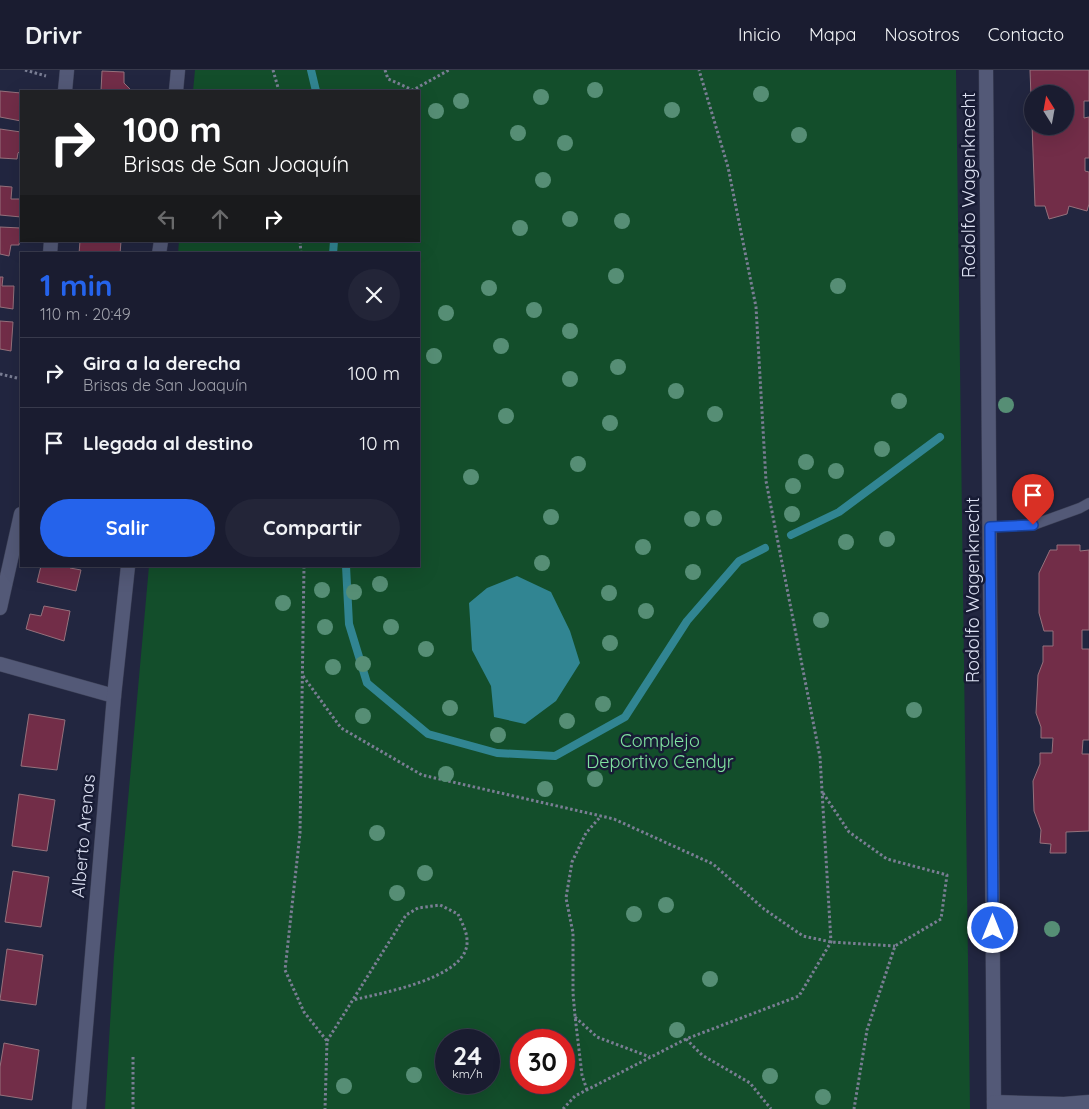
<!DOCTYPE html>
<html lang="es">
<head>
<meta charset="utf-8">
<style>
  body { margin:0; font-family:Quicksand,sans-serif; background:#232538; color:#f1f3f6; height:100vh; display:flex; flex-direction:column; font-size:19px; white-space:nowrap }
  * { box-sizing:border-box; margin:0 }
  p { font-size:16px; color:#9fa1ab }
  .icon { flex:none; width:28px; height:28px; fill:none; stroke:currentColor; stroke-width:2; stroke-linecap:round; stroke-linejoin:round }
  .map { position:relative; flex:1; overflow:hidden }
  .drawer { position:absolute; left:20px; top:182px; width:400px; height:315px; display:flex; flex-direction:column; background:#1a1c30; border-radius:0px; box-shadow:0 5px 20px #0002,0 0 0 1px #383a4c }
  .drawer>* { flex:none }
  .guide { position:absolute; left:20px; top:20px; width:400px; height:152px; border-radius:0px; box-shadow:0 5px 20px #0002,0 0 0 1px #383a4c; background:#202124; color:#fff; overflow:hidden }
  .needle { width:32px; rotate:349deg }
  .buttons { position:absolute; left:1024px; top:15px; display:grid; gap:10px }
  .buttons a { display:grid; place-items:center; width:50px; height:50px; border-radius:50%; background:#1a1c30; box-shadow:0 5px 20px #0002,0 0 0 1px #383a4c; font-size:25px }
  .speed { position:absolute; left:435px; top:959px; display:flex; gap:10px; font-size:25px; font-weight:700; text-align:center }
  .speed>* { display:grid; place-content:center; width:65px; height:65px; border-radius:50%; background:#1a1c30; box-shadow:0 5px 20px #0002,0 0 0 1px #383a4c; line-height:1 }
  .speed small { font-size:12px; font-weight:400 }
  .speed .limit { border:8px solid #d22; background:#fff; color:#111 }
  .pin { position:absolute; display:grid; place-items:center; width:42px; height:42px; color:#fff; margin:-51px -21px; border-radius:50% 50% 50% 0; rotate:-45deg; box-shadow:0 0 5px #0007 }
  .pin .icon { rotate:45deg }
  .me { position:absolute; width:55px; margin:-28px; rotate:0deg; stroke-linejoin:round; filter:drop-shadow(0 0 4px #0008) }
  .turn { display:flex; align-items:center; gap:18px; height:105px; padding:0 20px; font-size:22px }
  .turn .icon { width:65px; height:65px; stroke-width:2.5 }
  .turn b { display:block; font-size:35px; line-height:42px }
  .lanes { display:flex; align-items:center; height:48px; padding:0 20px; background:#0003; justify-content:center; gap:25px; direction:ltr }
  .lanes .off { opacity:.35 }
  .round { display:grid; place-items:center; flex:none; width:52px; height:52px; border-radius:26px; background:#232538 }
  .headline { display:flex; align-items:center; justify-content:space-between; height:85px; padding:0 20px }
  h1 { font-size:30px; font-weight:700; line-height:38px; color:#2563eb }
  .primary-button { display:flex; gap:10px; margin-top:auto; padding:10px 20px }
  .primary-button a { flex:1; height:58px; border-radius:30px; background:#2563eb; color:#fff; font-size:20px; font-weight:700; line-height:58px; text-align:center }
  .primary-button a+a { background:#232538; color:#f1f3f6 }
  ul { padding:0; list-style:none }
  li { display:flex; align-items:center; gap:15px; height:70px; padding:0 20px; border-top:1px solid #383a4c }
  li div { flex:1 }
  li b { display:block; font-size:19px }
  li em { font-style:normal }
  header { display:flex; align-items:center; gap:30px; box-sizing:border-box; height:70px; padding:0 25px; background:#1a1c30; border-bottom:1px solid #383a4c }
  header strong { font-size:24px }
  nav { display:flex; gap:28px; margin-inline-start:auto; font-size:18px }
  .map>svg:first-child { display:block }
</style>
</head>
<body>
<header>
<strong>Drivr</strong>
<nav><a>Inicio</a><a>Mapa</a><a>Nosotros</a><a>Contacto</a></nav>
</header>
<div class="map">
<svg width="1089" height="1039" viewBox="0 0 1089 1039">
  <rect width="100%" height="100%" fill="#222640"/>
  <path fill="#134e2b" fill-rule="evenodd" d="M195 0H956L970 1039H105L114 886 149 496H419V184H178L179 171H419V21H193ZM446 970H489V1012H446ZM521 970H564V1012H521Z"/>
  <path fill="#318592" d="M517 506 551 522 570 561 580 593 556 631 525 654 494 647 491 616 472 580 469 533 487 518Z"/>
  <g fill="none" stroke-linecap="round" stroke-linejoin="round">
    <g stroke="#318592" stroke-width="8">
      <path d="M311 0 316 21"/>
      <path d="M333 184 334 171"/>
      <path d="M791 465 839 442 940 367"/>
      <path d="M346 496 349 554 367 613 428 664 497 683 555 686 625 647 687 551 739 491 765 478"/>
    </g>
  </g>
  <g fill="#722d48" stroke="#95717c" fill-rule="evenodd">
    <path d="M1030 0H1089V31H1084V48L1089 47V88H1085V101L1089 102V134L1087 141 1069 136 1067 144 1049 149 1045 136H1035ZM1032 24H1065V56H1032Z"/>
    <path d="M102 1 124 2V13L130 19V21H101Z"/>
    <path d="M0 21 21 23V51L0 47Z"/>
    <path d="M0 59 21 62V80L18 83 17 89 0 88Z"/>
    <path d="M0 116 12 117 11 129H21V147L0 145Z"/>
    <path d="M0 157 21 158 19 175H11L9 186 0 184Z"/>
    <path d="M80 171H121L120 184H79Z"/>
    <path d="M0 207H3L2 216H14L13 239 0 237Z"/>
    <path d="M0 251 13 252 11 281 0 279Z"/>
    <path d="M1057 475H1080V481L1089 480V560H1082V579H1089V670H1083L1082 684H1089V761L1066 762V783H1050L1051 774 1040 773 1041 760 1034 741 1033 711 1040 694V683H1052L1053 668H1041V657L1036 643 1038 605 1043 592V576H1053V561H1044L1039 543V503L1050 480H1057Z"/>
    <path d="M41 496H70V498L81 500 76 521 37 512Z"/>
    <path d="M44 536 70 541 64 571 26 559 30 544 41 546Z"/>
    <path d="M29 644 65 650 57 700 21 696Z"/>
    <path d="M19 724 55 730 47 781 12 776Z"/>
    <path d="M13 801 49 807 41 857 5 852Z"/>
    <path d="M7 879 43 885 36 935 0 930Z"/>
    <path d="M4 973 39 980 32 1030 0 1025V997Z"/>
  </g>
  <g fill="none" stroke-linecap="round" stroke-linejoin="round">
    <g stroke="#3d4157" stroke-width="11">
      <path id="service" d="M990 457 1033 455 1080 438 1089 433"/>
    </g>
    <g stroke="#3d4157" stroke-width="15">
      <g id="minor">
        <path d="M986 0 994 1039"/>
        <path d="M65 21 67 0"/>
        <path d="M176 21 178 0"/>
        <path d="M50 184 51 171"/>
        <path d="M159 184 161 171"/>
        <path d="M0 538 21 444"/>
        <path d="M0 594 114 626"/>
        <path d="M994 1032 1064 1034 1089 1032"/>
        <path d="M79 1039 114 626 128 496"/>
      </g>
    </g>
    <g stroke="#7a7e94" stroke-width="3" stroke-dasharray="2.5 2.5" stroke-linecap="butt">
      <path d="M25 0 46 6"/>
      <path d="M273 0 279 21"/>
      <path d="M385 0 388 9 413 20 449 0"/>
      <path d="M300 171 301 184"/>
      <path d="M0 304 21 309"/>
      <path d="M304 496 300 763 285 900 304 942 327 971 325 1039"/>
      <path d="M303 606 341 658 422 705 614 749 713 794 764 839 803 866 831 872 895 876"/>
      <path d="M823 723 849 762 887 789 947 805 941 849 895 876 867 960 854 1039"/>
      <path d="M575 947 597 967 650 987"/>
      <path d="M686 969 702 985 750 1013 771 1039"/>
      <path d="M327 971 406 845 418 838 440 835 458 844C462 853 468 863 467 874 464 909 381 923 353 930"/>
      <path d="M133 987V1039"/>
      <path d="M587 1020 582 1005 575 946 573 923V863L566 828 572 792 586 763 601 746"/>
      <path d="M563 1039 575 1026 686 969 799 926 831 872 820 687 766 411 756 237 728 97 699 0"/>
    </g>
    <use href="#service" stroke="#535977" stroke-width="10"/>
    <use href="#minor" stroke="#535977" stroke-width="14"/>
  </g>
  <g fill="#568e75">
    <circle cx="595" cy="20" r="8"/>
    <circle cx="761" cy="24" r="8"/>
    <circle cx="541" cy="27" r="8"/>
    <circle cx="461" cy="31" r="8"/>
    <circle cx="672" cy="40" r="8"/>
    <circle cx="436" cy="41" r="8"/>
    <circle cx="518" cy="63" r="8"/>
    <circle cx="799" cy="65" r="8"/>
    <circle cx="565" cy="73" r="8"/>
    <circle cx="543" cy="110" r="8"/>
    <circle cx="570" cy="149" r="8"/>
    <circle cx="622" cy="151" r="8"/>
    <circle cx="520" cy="158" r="8"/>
    <circle cx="616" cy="206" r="8"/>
    <circle cx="838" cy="216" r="8"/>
    <circle cx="489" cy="218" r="8"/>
    <circle cx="534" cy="240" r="8"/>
    <circle cx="446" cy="243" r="8"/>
    <circle cx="570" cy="261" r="8"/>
    <circle cx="501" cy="276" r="8"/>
    <circle cx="434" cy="286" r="8"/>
    <circle cx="618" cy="297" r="8"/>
    <circle cx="570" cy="309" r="8"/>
    <circle cx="676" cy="321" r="8"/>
    <circle cx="899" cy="331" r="8"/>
    <circle cx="1006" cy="335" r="8"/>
    <circle cx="715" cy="344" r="8"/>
    <circle cx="506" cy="346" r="8"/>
    <circle cx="610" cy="353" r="8"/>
    <circle cx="882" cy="379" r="8"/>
    <circle cx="806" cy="392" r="8"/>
    <circle cx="578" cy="394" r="8"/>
    <circle cx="836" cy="401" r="8"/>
    <circle cx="471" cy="407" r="8"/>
    <circle cx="793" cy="416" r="8"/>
    <circle cx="792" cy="444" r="8"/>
    <circle cx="551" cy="447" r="8"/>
    <circle cx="714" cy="448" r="8"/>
    <circle cx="692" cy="449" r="8"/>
    <circle cx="887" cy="469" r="8"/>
    <circle cx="846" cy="472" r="8"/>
    <circle cx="643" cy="477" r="8"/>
    <circle cx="542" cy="493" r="8"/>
    <circle cx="693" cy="502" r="8"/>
    <circle cx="380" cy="514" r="8"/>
    <circle cx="322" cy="520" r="8"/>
    <circle cx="354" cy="522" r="8"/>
    <circle cx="609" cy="523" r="8"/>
    <circle cx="283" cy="533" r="8"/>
    <circle cx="646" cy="541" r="8"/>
    <circle cx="821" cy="550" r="8"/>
    <circle cx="325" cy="557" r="8"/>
    <circle cx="391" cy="557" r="8"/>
    <circle cx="610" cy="573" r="8"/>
    <circle cx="426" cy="579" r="8"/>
    <circle cx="363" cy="594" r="8"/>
    <circle cx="333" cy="597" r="8"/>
    <circle cx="603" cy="634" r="8"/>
    <circle cx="450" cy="638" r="8"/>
    <circle cx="914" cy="640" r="8"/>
    <circle cx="363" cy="646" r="8"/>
    <circle cx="567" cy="651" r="8"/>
    <circle cx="498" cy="665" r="8"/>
    <circle cx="446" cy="704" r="8"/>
    <circle cx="595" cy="709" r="8"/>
    <circle cx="545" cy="719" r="8"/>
    <circle cx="377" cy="763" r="8"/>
    <circle cx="425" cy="803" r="8"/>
    <circle cx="397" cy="823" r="8"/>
    <circle cx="666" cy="835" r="8"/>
    <circle cx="634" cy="844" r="8"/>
    <circle cx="1052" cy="859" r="8"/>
    <circle cx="710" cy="909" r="8"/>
    <circle cx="677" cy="960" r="8"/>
    <circle cx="414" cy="1005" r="8"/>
    <circle cx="770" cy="1006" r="8"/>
    <circle cx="344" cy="1016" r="8"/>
    <circle cx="823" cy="1027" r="8"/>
  </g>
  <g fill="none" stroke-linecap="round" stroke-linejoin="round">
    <g stroke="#184099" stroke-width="12">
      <path id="route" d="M993 858 990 457 1033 455"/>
    </g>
    <use href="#route" stroke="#2563eb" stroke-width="9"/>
  </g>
  <g text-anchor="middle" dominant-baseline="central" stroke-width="5" stroke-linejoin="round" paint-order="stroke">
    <g font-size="18" fill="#dde1f3" stroke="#181c35">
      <text transform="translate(968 115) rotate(-90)">Rodolfo Wagenknecht</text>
      <text transform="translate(972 520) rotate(-90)">Rodolfo Wagenknecht</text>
      <text transform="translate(83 766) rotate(-85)">Alberto Arenas</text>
    </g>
    <g font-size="18" fill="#80e3a1" stroke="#181c35">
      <text x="660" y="670">Complejo<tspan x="660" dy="21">Deportivo Cendyr</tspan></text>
    </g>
  </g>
</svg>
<div class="buttons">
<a><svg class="needle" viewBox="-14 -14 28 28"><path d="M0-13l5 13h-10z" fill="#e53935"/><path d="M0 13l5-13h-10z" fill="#9fa1ab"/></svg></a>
</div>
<div class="speed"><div>24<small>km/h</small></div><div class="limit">30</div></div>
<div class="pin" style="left:1033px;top:455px;background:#d93025"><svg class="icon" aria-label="arrive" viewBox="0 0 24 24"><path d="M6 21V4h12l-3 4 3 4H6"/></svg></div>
<svg class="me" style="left:993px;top:858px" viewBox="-20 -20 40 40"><circle r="17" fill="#2563eb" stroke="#fff" stroke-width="3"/><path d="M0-11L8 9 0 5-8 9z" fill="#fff"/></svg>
<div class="guide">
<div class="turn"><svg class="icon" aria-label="right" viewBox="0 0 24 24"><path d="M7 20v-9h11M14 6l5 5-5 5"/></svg><div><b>100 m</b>Brisas de San Joaquín</div></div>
<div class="lanes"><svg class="icon off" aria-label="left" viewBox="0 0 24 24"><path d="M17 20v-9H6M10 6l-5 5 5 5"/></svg><svg class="icon off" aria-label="ahead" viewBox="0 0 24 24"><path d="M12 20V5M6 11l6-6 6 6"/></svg><svg class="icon" aria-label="right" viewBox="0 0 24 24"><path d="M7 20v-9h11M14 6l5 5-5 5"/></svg></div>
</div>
<section class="drawer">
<div class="headline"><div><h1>1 min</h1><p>110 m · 20:49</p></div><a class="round"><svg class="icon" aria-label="close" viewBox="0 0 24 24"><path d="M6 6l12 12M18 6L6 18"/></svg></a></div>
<ul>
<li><svg class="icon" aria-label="right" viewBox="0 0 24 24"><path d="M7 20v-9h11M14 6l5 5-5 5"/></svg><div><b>Gira a la derecha</b><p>Brisas de San Joaquín</p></div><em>100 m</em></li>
<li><svg class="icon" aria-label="arrive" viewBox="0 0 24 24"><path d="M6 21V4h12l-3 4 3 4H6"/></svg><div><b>Llegada al destino</b></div><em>10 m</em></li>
</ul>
<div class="primary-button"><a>Salir</a><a>Compartir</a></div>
</section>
</div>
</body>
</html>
